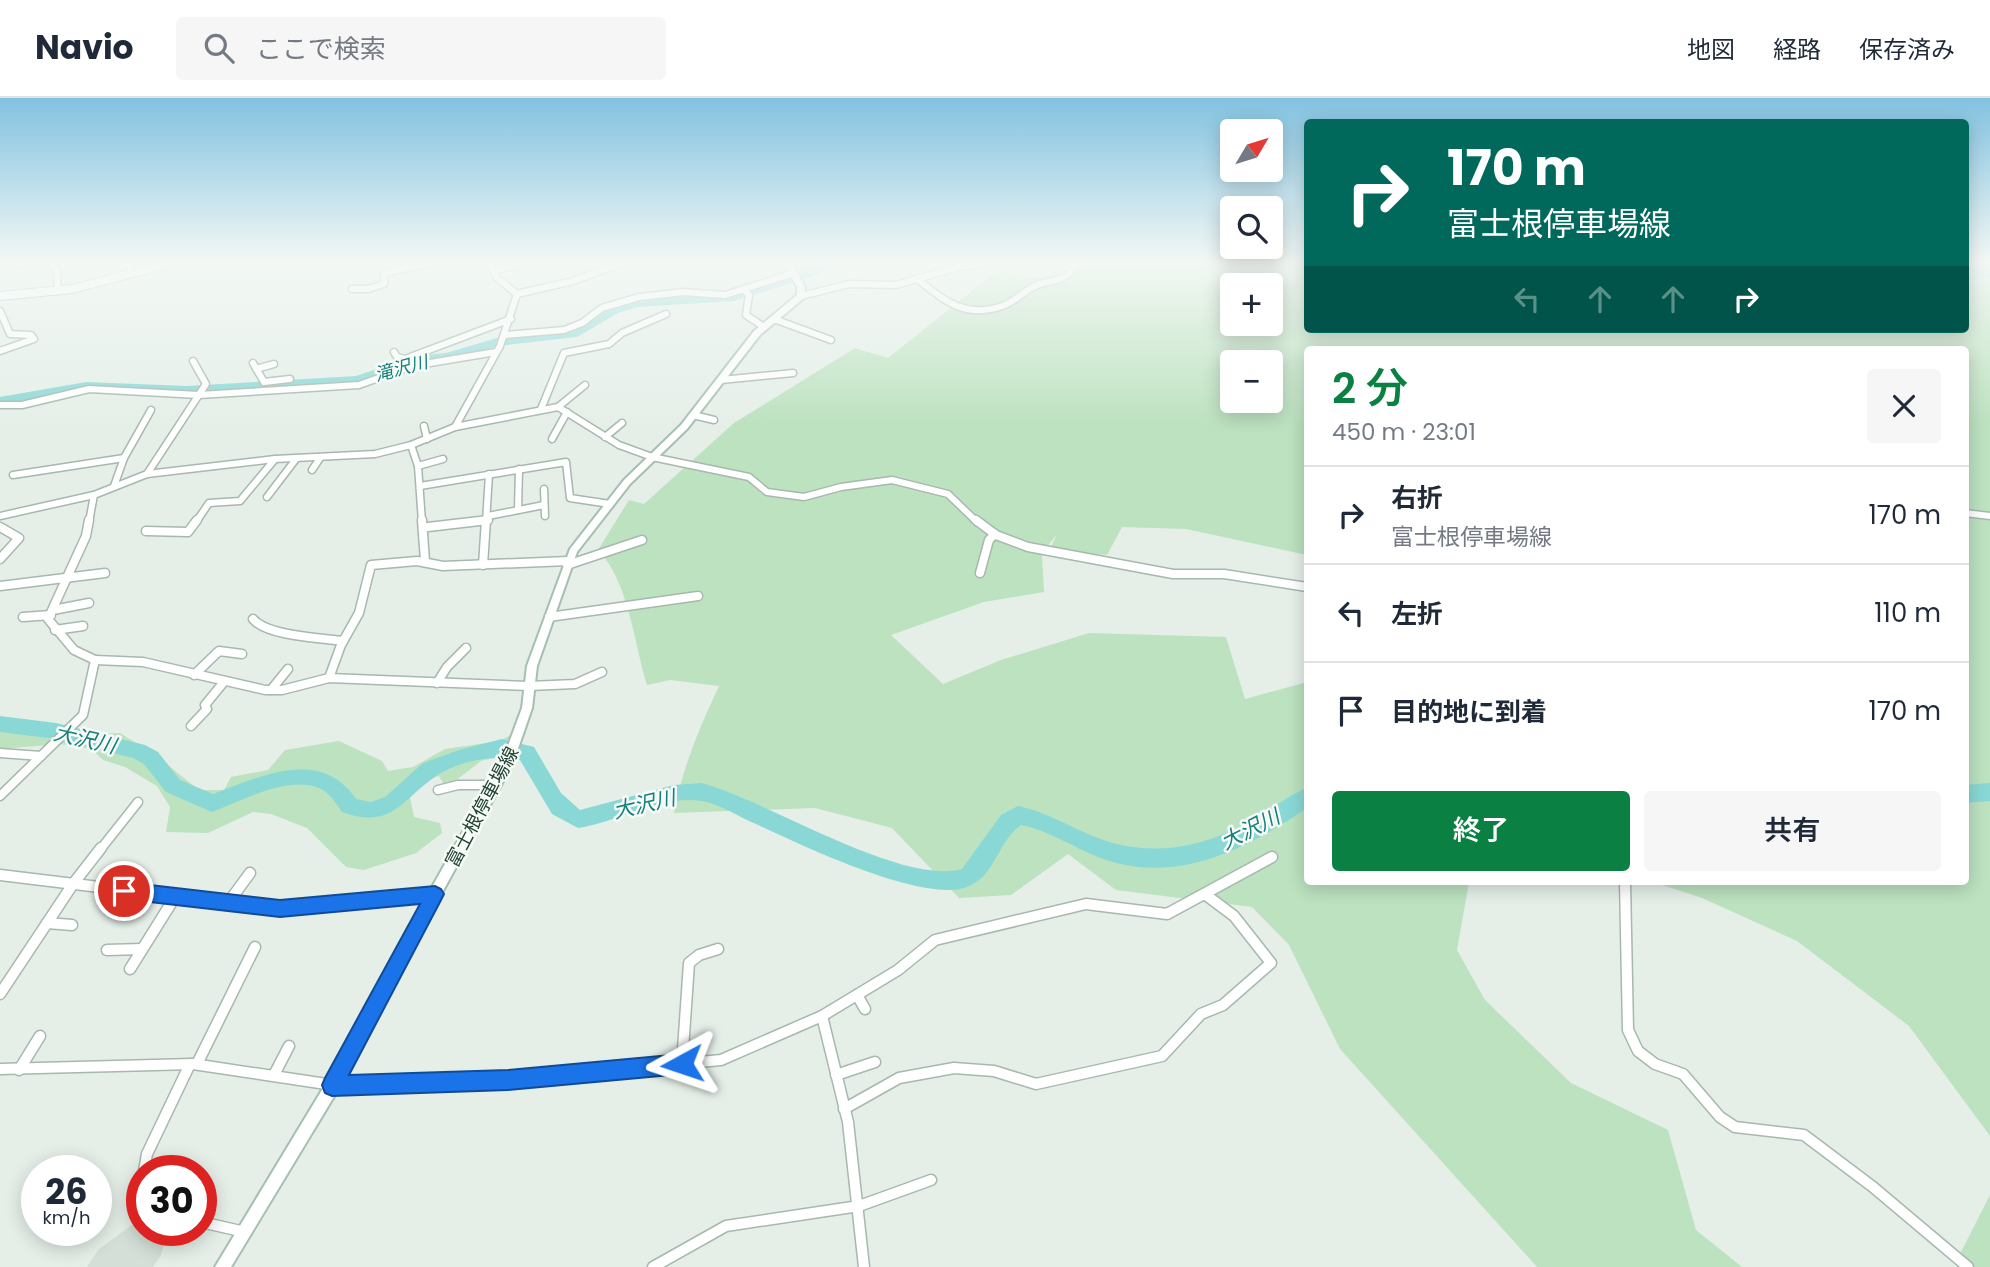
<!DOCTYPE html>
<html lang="ja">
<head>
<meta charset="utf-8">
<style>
  body { margin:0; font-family:Poppins,"Noto Sans JP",sans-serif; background:#f6f6f7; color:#1f2937; height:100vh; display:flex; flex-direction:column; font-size:26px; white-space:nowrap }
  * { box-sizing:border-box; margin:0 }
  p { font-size:23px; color:#747a83 }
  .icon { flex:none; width:38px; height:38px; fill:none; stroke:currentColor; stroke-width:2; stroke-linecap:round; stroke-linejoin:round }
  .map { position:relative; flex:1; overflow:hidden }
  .side { position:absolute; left:1304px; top:248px; width:665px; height:539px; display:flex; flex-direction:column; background:#fff; border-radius:7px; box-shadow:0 4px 18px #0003 }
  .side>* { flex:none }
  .banner { position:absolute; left:1304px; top:21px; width:665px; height:214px; border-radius:7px; box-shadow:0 4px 18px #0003; background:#00695c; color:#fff; overflow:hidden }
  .needle { width:46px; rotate:52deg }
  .controls { position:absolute; left:1220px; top:21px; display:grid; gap:14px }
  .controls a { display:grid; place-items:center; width:63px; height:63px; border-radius:7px; background:#fff; box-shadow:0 4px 18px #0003; font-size:35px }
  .speed { position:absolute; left:21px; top:1057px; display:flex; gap:14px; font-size:35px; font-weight:700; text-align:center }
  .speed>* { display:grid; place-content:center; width:91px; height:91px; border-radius:50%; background:#fff; box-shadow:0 4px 18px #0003; line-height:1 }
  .speed small { font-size:18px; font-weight:400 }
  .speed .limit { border:10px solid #d22; background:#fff; color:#111 }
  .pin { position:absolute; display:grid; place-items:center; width:60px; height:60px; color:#fff; margin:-30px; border:4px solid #fff; border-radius:50%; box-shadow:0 2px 7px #0007 }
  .me { position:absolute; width:77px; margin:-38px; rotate:265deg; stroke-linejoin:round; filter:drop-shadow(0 0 5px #0008) }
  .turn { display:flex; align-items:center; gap:24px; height:147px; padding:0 28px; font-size:32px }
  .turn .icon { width:91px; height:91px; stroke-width:2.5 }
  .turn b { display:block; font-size:49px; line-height:60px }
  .lanes { display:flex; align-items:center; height:66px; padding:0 28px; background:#0003; justify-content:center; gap:35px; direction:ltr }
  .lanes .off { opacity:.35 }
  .round { display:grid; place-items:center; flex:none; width:74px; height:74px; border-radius:7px; background:#f6f6f7 }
  .summary { display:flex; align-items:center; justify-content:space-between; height:119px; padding:0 28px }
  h1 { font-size:42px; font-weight:600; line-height:52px; color:#0b8043 }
  .action { display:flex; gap:14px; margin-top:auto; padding:14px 28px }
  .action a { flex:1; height:80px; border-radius:7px; background:#0b8043; color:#fff; font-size:28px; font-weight:600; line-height:80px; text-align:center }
  .action a+a { background:#f6f6f7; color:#1f2937 }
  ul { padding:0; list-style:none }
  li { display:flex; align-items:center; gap:21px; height:98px; padding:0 28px; border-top:2px solid #e0e1e3 }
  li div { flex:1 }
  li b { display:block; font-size:26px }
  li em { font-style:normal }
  header { display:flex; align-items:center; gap:42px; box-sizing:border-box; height:98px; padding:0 35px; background:#fff; border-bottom:2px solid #e0e1e3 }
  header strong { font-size:33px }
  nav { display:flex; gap:38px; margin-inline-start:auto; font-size:24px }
  .search { width:490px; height:63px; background:#f6f6f7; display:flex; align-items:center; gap:18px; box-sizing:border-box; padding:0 24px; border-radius:7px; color:#747a83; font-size:26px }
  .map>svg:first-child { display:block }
</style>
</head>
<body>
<header>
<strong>Navio</strong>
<div class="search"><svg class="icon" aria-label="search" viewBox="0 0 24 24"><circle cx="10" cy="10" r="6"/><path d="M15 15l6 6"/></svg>ここで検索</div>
<nav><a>地図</a><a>経路</a><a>保存済み</a></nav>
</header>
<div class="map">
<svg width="1990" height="1169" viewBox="0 0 1990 1169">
  <rect width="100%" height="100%" fill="#e5efe8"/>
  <path fill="#d3dfd7" d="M132 1127H142V1132H167L161 1157 153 1169H87L99 1151Z"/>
  <g fill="#bce2bf" fill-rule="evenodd">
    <path d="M1069 165H1307V231H1965V165H1990V1038L1909 928 1797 843 1702 800 1653 784H1965V252H1307V457L1186 431 1122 429 1107 457 1049 453 1057 436 1042 456 1044 494 984 504 891 537 943 586 1001 562 1089 535 1226 539 1245 601 1307 584V784H1469L1457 852 1485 902 1571 985 1668 1032 1696 1132 1742 1169H1537L1340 951 1289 847 1252 809 1116 792 1068 756 1011 797 959 800 892 730 815 710 674 715C686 650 718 590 747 532L719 588 670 582 647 587C634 545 629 484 598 452L629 402 644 406 734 325 855 250 888 260 988 180 1006 172C1023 183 1044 180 1064 175ZM1232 187H1270V226H1232ZM1232 264H1270V303H1232Z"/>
    <path d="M0 618 14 624 69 633 50 647 0 651Z"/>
    <path d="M120 635 154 656 199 692H224L231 679 268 672 285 652 339 643 382 663 388 673 413 669 445 651 500 643 512 636 517 638 514 655 481 663 446 690 439 678 420 684 410 699 414 719 440 725 442 735 416 755 364 772 346 769 307 730 271 716 253 714 208 735 166 734 170 709 157 688 125 669 103 662 91 651 60 646 69 636Z"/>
    <path d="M1990 1097V1169H1960V1156Z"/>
  </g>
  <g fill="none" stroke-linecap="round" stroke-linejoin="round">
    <path stroke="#89d8d5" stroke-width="2.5" d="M1965 169 1990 178"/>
    <g fill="#89d8d5" fill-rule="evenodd">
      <path d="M820 165H837L817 177 734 203 637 209 618 215 577 239 498 248 447 263 422 265 358 287 187 298 86 294 0 309V299L86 284 187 288 356 278 415 258 446 255 497 240 568 232 608 209 636 201 728 196Z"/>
      <path d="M0 618 56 625 145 647 158 654 180 682 213 696C259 679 321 648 356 701L371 704 385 699 423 665 459 652 502 641 534 649 561 695 580 712 674 687 701 685C765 701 900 788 962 771L1001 717 1018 708C1052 715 1080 736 1113 745 1166 759 1215 745 1261 717 1276 708 1291 696 1307 690V710C1248 750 1179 786 1106 762 1077 752 1051 733 1021 727 997 744 996 778 967 789 923 806 799 746 756 726 739 719 720 706 702 703 662 696 618 724 578 730L552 716 520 662C496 656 458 663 436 678 400 703 392 732 342 714 336 705 330 695 319 690 287 677 242 703 212 714L166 694 144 666 133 660 56 641 0 634Z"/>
      <path d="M1990 685V703L1965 705V687Z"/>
    </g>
    <g stroke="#a7b8ae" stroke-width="9">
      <g id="minor-far2">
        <path d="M50 165 57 173 58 193"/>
        <path d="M129 165 132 175"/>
        <path d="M489 165 497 180 517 196"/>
        <path d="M18 167 23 165"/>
        <path d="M494 173 522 165"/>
        <path d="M917 181C945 203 966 222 1005 207 1015 203 1023 194 1033 189 1051 180 1060 187 1075 169L1071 165"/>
        <path d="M352 191H368L384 186V175L430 165"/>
        <path d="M743 191 749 197 746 217 764 229"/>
        <path d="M801 198 849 186 896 187 958 169 987 165"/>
        <path d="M0 213 10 236 31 237 34 241 0 253"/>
        <path d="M774 221 831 242"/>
        <path d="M505 237 564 232 582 225 602 210 639 199 684 194 725 197 794 175"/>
        <path d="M394 254 397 259 405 261 511 221"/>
        <path d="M253 265 264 284"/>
        <path d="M256 271 274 266"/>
        <path d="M721 282 793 275"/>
        <path d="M264 284 290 281"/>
        <path d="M0 307H22L89 291 199 297 359 287 412 268 496 254"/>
        <path d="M558 309 585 287"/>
        <path d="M541 311 564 255 609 246 622 235 666 216"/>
        <path d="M693 317 714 322"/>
        <path d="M424 328 427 341"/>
        <path d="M455 329 500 248 517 196 573 183 622 165"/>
        <path d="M605 339 622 325"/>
        <path d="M552 341 567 314"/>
        <path d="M411 347 418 368 422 424"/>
        <path d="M418 368 443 361"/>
        <path d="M312 372 320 360"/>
        <path d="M147 376 206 286 193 263"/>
        <path d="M13 377 124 360"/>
        <path d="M114 388 124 360 151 312"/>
        <path d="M420 388 566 364 570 400 610 406"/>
        <path d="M544 391 545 418"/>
        <path d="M267 399 296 361"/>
        <path d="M518 412 519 371"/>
        <path d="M1965 415 1990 418"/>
        <path d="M0 418 94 397 147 376 275 361 375 356 411 347 455 329 558 309 619 347 652 359 749 379 767 394 804 399 841 389 892 382 948 396 977 424"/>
        <path d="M488 418 544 407"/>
        <path d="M89 424 94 397"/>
        <path d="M196 424 209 405 240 403 275 361"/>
        <path d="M475 424 488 422"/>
        <path d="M486 424 489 376"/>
      </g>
    </g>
    <g stroke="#a7b8ae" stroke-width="11">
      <g id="minor-far1">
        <path d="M422 422 425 463"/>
        <path d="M976 422 996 437 1028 449 1173 476H1224L1307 489"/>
        <path d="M0 429 19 440 0 461"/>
        <path d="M428 429 488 422"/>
        <path d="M146 433 188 434 197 422"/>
        <path d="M483 467 486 422"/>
        <path d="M567 467 642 442"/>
        <path d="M980 475 989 442 995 436"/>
        <path d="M0 488 105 475"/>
        <path d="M53 512 89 505"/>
        <path d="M23 519 51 517"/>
        <path d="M549 519 698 498"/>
        <path d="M253 521C267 538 321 540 343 543"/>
        <path d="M55 532 83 528"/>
        <path d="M95 562 143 564 265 592H282L329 580 529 588 575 586 602 574"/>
        <path d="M194 577 219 553 242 556"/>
        <path d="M329 580 341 547 359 515 371 467 417 463 443 468 568 463"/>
        <path d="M437 585 447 569 466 550"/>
        <path d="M271 592 288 571"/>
        <path d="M191 628 207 611 205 607 223 585"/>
        <path d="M0 655 41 658"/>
        <path d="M438 692 458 687H495"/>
        <path d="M0 698 83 617 95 562 74 552 48 521 86 438 89 422"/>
        <path d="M100 752 138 704"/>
      </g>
    </g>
    <g stroke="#a7b8ae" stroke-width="13">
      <g id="minor">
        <path d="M0 777 280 811 435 796"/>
        <path d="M1625 784 1628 932 1638 953 1655 966 1683 976 1720 1019 1735 1029 1804 1037 1873 1089 1968 1169"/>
        <path d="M228 805 250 775"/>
        <path d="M47 825 72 827"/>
        <path d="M107 852 142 851"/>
        <path d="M130 871 175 799"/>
        <path d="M0 896 73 786 101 750"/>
        <path d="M857 897 865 911"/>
        <path d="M822 918 848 1024 864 1169"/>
        <path d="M197 966 255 849"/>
        <path d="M682 966 689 865 699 857 718 851"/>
        <path d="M0 971 193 966 333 987 508 982 721 962 822 918 898 872 935 842 1086 806 1167 816 1272 759"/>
        <path d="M19 972 40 938"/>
        <path d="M274 977 289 948"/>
        <path d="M836 977 875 964"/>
        <path d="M844 1011 899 980 954 970 994 973 1036 986 1162 958 1201 916 1223 907 1271 865 1234 818 1206 797"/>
        <path d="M144 1073 147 1056 190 966"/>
        <path d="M201 1124 245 1134"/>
        <path d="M653 1169 726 1128 859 1108 931 1082"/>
      </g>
    </g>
    <g stroke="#a7b8ae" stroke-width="10">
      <path id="tertiary" d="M0 198 72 191 172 165"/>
    </g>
    <g stroke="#a5bfb1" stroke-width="4">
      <path id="secondary" d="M784 165H792L805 189 804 200 760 237 687 331 630 386 577 454 537 568 532 610 513 665 380 908 338 992 231 1169H215L328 982 370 900 502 664 522 610 527 568 570 451 624 382 681 327 754 233 797 197V189Z"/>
    </g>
    <use href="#minor-far2" stroke="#fff" stroke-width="6"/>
    <use href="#minor-far1" stroke="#fff" stroke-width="8"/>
    <use href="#minor" stroke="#fff" stroke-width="10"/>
    <use href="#tertiary" stroke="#fff" stroke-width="8"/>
    <use href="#secondary" fill="#fff" fill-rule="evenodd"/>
  </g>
  <linearGradient id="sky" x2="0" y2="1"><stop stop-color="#82c2e0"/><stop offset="0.5" stop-color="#f3f8f5"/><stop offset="1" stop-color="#f3f8f5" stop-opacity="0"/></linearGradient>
  <rect width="1990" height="328" fill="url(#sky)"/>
  <path fill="#1a73e8" stroke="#114b97" stroke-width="2" d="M124 784 280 802 435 788 441 791 444 796 441 802 349 977 508 972 682 956 689 959 692 966 689 973 682 976 508 992 332 998 325 995 322 987 325 980 420 806 280 819 124 801 118 798 115 793 118 787Z"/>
  <g text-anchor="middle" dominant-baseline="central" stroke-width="5" stroke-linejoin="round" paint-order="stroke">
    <g font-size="18" font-style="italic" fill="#167f7c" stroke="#f6fbf7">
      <text transform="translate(401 270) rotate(-15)">滝沢川</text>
    </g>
    <g font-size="19" fill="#224333" stroke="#f6fbf7">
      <text transform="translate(482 709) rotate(-62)">富士根停車場線</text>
    </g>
    <g font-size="21" font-style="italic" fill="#167f7c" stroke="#f6fbf7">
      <text transform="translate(85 641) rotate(13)">大沢川</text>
      <text transform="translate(644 706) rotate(-13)">大沢川</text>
      <text transform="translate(1250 731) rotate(-27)">大沢川</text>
    </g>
  </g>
</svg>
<div class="controls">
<a><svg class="needle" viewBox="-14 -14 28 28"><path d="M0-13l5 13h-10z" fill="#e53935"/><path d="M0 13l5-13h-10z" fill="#747a83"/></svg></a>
<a><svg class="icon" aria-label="search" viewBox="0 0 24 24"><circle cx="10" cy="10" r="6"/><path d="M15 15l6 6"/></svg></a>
<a>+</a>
<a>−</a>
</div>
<div class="speed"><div>26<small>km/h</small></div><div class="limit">30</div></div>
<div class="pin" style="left:124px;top:793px;background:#d93025"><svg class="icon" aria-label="arrive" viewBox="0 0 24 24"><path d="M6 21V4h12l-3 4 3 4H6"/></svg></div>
<svg class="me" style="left:682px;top:966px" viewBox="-20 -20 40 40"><path d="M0-17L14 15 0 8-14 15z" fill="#1a73e8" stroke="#fff" stroke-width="4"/></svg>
<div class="banner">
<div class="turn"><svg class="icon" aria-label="right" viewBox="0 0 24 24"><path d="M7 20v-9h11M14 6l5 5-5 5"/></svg><div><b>170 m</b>富士根停車場線</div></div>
<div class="lanes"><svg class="icon off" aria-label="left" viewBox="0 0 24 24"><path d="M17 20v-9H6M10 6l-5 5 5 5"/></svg><svg class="icon off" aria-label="ahead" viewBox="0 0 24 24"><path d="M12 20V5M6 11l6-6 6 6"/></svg><svg class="icon off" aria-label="ahead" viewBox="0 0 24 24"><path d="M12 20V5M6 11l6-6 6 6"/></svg><svg class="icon" aria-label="right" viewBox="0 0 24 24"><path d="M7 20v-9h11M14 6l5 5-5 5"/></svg></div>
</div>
<section class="side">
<div class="summary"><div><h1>2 分</h1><p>450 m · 23:01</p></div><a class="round"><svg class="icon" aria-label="close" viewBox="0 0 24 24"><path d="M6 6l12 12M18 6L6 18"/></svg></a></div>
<ul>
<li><svg class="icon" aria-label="right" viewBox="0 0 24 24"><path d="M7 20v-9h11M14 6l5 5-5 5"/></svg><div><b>右折</b><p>富士根停車場線</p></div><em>170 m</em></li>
<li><svg class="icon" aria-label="left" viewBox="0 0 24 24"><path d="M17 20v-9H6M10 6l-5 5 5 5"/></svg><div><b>左折</b></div><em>110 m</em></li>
<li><svg class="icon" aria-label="arrive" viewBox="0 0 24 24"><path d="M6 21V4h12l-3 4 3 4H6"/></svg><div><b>目的地に到着</b></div><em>170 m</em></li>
</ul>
<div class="action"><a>終了</a><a>共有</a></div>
</section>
</div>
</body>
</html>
